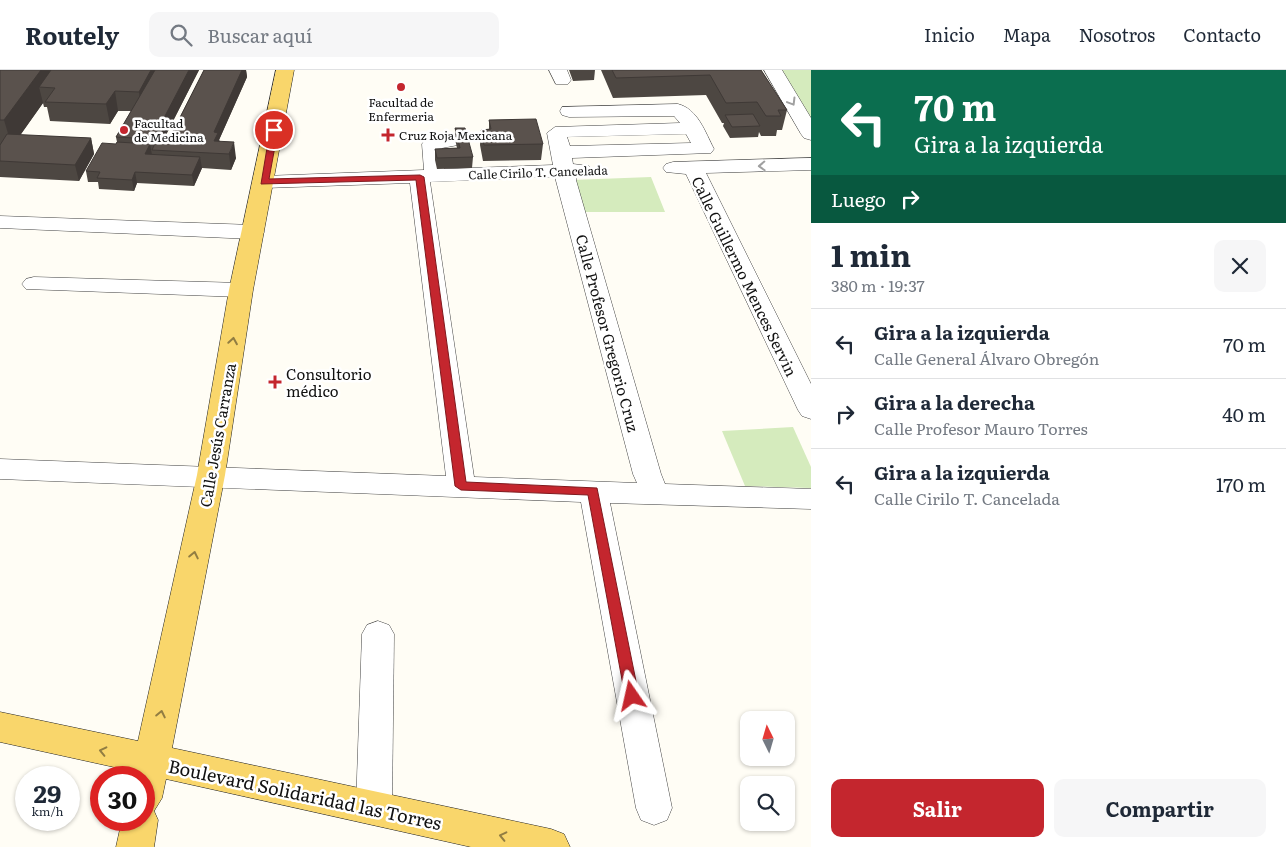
<!DOCTYPE html>
<html lang="es">
<head>
<meta charset="utf-8">
<style>
  body { margin:0; font-family:Literata,serif; background:#f6f6f7; color:#1f2937; height:100vh; display:flex; flex-direction:column; font-size:19px; white-space:nowrap }
  * { box-sizing:border-box; margin:0 }
  p { font-size:16px; color:#747a83 }
  .icon { flex:none; width:28px; height:28px; fill:none; stroke:currentColor; stroke-width:2; stroke-linecap:round; stroke-linejoin:round }
  .map { position:relative; flex:1; overflow:hidden }
  .panel { display:flex; flex-direction:column; background:#fff; width:475px }
  .panel>* { flex:none }
  .top-card { background:#0b6e4f; color:#fff; overflow:hidden }
  .needle { width:32px; rotate:355deg }
  .fabs { position:absolute; left:740px; top:641px; display:grid; gap:10px }
  .fabs a { display:grid; place-items:center; width:55px; height:55px; border-radius:10px; background:#fff; box-shadow:0 1px 4px #0004; font-size:25px }
  .speed { position:absolute; left:15px; top:696px; display:flex; gap:10px; font-size:25px; font-weight:700; text-align:center }
  .speed>* { display:grid; place-content:center; width:65px; height:65px; border-radius:50%; background:#fff; box-shadow:0 1px 4px #0004; line-height:1 }
  .speed small { font-size:12px; font-weight:400 }
  .speed .limit { border:8px solid #d22; background:#fff; color:#111 }
  .pin { position:absolute; display:grid; place-items:center; width:42px; height:42px; color:#fff; margin:-21px; border:2px solid #fff; border-radius:50%; box-shadow:0 1px 5px #0007 }
  .me { position:absolute; width:55px; margin:-28px; rotate:349deg; stroke-linejoin:round; filter:drop-shadow(0 0 4px #0008) }
  .turn { display:flex; align-items:center; gap:18px; height:105px; padding:0 20px; font-size:22px }
  .turn .icon { width:65px; height:65px; stroke-width:2.5 }
  .turn b { display:block; font-size:35px; line-height:42px }
  .then { display:flex; align-items:center; height:48px; padding:0 20px; background:#0003; gap:10px; font-size:19px }
  .round { display:grid; place-items:center; flex:none; width:52px; height:52px; border-radius:10px; background:#f6f6f7 }
  .headline { display:flex; align-items:center; justify-content:space-between; height:85px; padding:0 20px }
  h1 { font-size:30px; font-weight:700; line-height:38px }
  .button { display:flex; gap:10px; margin-top:auto; padding:10px 20px }
  .button a { flex:1; height:58px; border-radius:10px; background:#c4262e; color:#fff; font-size:20px; font-weight:700; line-height:58px; text-align:center }
  .button a+a { background:#f6f6f7; color:#1f2937 }
  ul { padding:0; list-style:none }
  li { display:flex; align-items:center; gap:15px; height:70px; padding:0 20px; border-top:1px solid #e0e1e3 }
  li div { flex:1 }
  li b { display:block; font-size:19px }
  li em { font-style:normal }
  header { display:flex; align-items:center; gap:30px; box-sizing:border-box; height:70px; padding:0 25px; background:#fff; border-bottom:1px solid #e0e1e3 }
  header strong { font-size:24px }
  nav { display:flex; gap:28px; margin-inline-start:auto; font-size:18px }
  .search { width:350px; height:45px; background:#f6f6f7; display:flex; align-items:center; gap:12px; box-sizing:border-box; padding:0 18px; border-radius:10px; color:#747a83; font-size:19px }
  main { display:flex; flex:1; min-height:0 }
  .map>svg:first-child { display:block }
</style>
</head>
<body>
<header>
<strong>Routely</strong>
<div class="search"><svg class="icon" aria-label="search" viewBox="0 0 24 24"><circle cx="10" cy="10" r="6"/><path d="M15 15l6 6"/></svg>Buscar aquí</div>
<nav><a>Inicio</a><a>Mapa</a><a>Nosotros</a><a>Contacto</a></nav>
</header>
<main>
<div class="map">
<svg width="811" height="777" viewBox="0 0 811 777">
  <rect width="100%" height="100%" fill="#fffdf5"/>
  <g fill="#d5ebbd">
    <path d="M779 0H811V50Z"/>
    <path d="M651 107 665 142H584L572 110Z"/>
    <path d="M793 357 811 397V418L745 416 722 361Z"/>
  </g>
  <g fill="none" stroke-linecap="round" stroke-linejoin="round">
    <g stroke="#444" stroke-width="1">
      <g id="minor">
        <path d="M549 0H567L571 10 568 14H556Z"/>
        <path d="M764 0H782L811 48V70L804 68 801 64Z"/>
        <path d="M678 34C698 39 705 62 714 79L711 83 572 88 573 94 589 96 592 100 589 104 576 106V110L661 404 665 414 811 419V439L610 433 672 738 667 750 654 755 641 750 636 738 581 432 0 409V389L446 406 410 113 264 118 257 116 254 112 257 108 264 106 424 100 422 74 425 70 451 65 458 67 461 71 458 75 442 78 444 99 553 95 547 63 555 57 680 53 674 46 569 47 562 45 560 41 562 37ZM686 64 691 73 570 76 567 67ZM555 107 633 404 637 413 474 407 430 112Z"/>
        <path d="M811 88V100L706 103 811 314V349L802 346 798 340 686 104 666 102 663 98 666 94 673 92Z"/>
        <path d="M0 146 253 155 261 157 264 162 261 167 253 169 0 158Z"/>
        <path d="M34 207 241 213 249 215 253 220 249 225 241 227 26 219 22 214 26 209Z"/>
        <path d="M378 551 389 555 394 564 392 737 387 749 374 754 361 749 356 737 362 564 367 555Z"/>
      </g>
    </g>
    <g stroke="#222" stroke-width="1">
      <path id="major" d="M276 0H294L253 220 225 405 172 678 551 759 564 764 570 777H471L166 709 162 728 154 741 158 750 154 777H116L122 750H144V708H130L132 701 0 672V642L138 671 197 405 229 220Z"/>
    </g>
    <use href="#minor" fill="#fff" fill-rule="evenodd"/>
    <use href="#major" fill="#f9d66b" fill-rule="evenodd"/>
  </g>
  <g fill="#4d4742">
    <path d="M0 0H199L164 69H169L204 0H246L247 7 219 70 236 88 231 100 202 98 194 116 137 113 134 121 99 119 98 112H88L86 101 116 74 117 72 116 67 131 41H118L110 54 50 51 47 37H44L43 33 20 65 91 68 94 84 79 111 0 107Z"/>
    <path d="M569 0H595L594 10 573 11Z"/>
    <path d="M601 0H761L787 40 782 60H777L776 66H761L759 62 758 67 730 68 723 56 724 53H722L706 25 613 28Z"/>
    <path d="M489 50 543 74 541 90 483 91 480 75 481 60 489 59Z"/>
    <path d="M455 58 473 87 472 98 437 99 435 90V79L457 78 455 69Z"/>
  </g>
  <g fill="#3f3936">
    <path d="M41 0H66L39 17 43 33 12 77 4 50Z"/>
    <path d="M151 0H157L142 42 139 22Z"/>
    <path d="M189 0H199L158 80H155L153 69Z"/>
    <path d="M242 0H246L247 7 219 70 220 78 216 83 214 62Z"/>
    <path d="M115 21 118 41 110 54 106 34Z"/>
    <path d="M91 68 94 84 79 111 75 95Z"/>
    <path d="M234 72 236 88 231 100 229 84Z"/>
    <path d="M150 74 152 85 145 84Z"/>
    <path d="M200 87 202 98 194 116 192 105Z"/>
    <path d="M135 102 137 113 134 121 132 110Z"/>
  </g>
  <g fill="#5a524d" stroke="#3f3936">
    <path d="M0 0H41L4 50H0Z"/>
    <path d="M51 0H151L139 22 115 21 106 34 45 32 55 18 39 17Z"/>
    <path d="M155 0H189L153 69 116 67Z"/>
    <path d="M204 0H242L214 62 218 63 214 71 234 72 229 84 152 80 157 69H169Z"/>
    <path d="M612 0H761L787 40H778L781 46H766L757 32 726 33 710 5 616 8Z"/>
    <path d="M753 44 760 56 732 57 725 45Z"/>
    <path d="M536 49 543 74 484 75 481 60 491 59 489 50Z"/>
    <path d="M455 58H465L473 87 437 88 435 79 460 78Z"/>
    <path d="M7 64 91 68 75 95 0 91V75Z"/>
    <path d="M117 72 150 74 145 84 200 87 192 105 135 102 132 110 97 108 100 102 86 101 102 73 116 74Z"/>
  </g>
  <defs><path id="oneway-chevron" d="M-2-3.5L2.5 0L-2 3.5" fill="none" stroke-width="1.6" stroke-linecap="round" stroke-linejoin="round" transform="scale(1.25)"/></defs>
  <g stroke="#a0a0a0">
    <use href="#oneway-chevron" transform="translate(792 32) rotate(59)"/>
    <use href="#oneway-chevron" transform="translate(762 96) rotate(178)"/>
  </g>
  <g stroke="#917d42">
    <use href="#oneway-chevron" transform="translate(233 271) rotate(-81)"/>
    <use href="#oneway-chevron" transform="translate(194 485) rotate(-78)"/>
    <use href="#oneway-chevron" transform="translate(161 644) rotate(-78)"/>
    <use href="#oneway-chevron" transform="translate(103 681) rotate(-167)"/>
    <use href="#oneway-chevron" transform="translate(503 766) rotate(-167)"/>
  </g>
  <path fill="#c4262e" stroke="#7f191e" d="M274 57 278 60 269 109 420 105 424 107 466 412 597 418 639 626 637 630H627L625 626 588 425 461 420 455 416 416 110 261 114 270 60Z"/>
  <g fill="#c4262e" stroke="#fff" stroke-width="2">
    <circle cx="401" cy="17" r="5"/>
    <circle cx="124" cy="60" r="5"/>
    <path d="M385.5 57.5h5v5h5v5h-5v5h-5v-5h-5v-5h5z"/>
    <path d="M272.5 304.5h5v5h5v5h-5v5h-5v-5h-5v-5h5z"/>
  </g>
  <g text-anchor="middle" dominant-baseline="central" stroke-width="5" stroke-linejoin="round" paint-order="stroke">
    <g font-size="12" fill="#111" stroke="#fff" text-anchor="start">
      <text x="401" y="32" text-anchor="middle">Facultad de<tspan x="401" dy="14">Enfermeria</tspan></text>
      <text x="134" y="53">Facultad<tspan x="134" dy="14">de Medicina</tspan></text>
      <text x="399" y="65">Cruz Roja Mexicana</text>
    </g>
    <g font-size="12" fill="#111" stroke="#fff">
      <text transform="translate(538 102) rotate(-2)">Calle Cirilo T. Cancelada</text>
    </g>
    <g font-size="15" fill="#111" stroke="#fff">
      <text transform="translate(745 206) rotate(64)">Calle Guillermo Mences Servin</text>
      <text transform="translate(608 263) rotate(75)">Calle Profesor Gregorio Cruz</text>
      <text transform="translate(217 365) rotate(-80)">Calle Jesús Carranza</text>
    </g>
    <g font-size="15" fill="#111" stroke="#fff" text-anchor="start">
      <text x="286" y="303">Consultorio<tspan x="286" dy="17">médico</tspan></text>
    </g>
    <g font-size="18" fill="#111" stroke="#fff">
      <text transform="translate(305 724) rotate(12)">Boulevard Solidaridad las Torres</text>
    </g>
  </g>
</svg>
<div class="fabs">
<a><svg class="needle" viewBox="-14 -14 28 28"><path d="M0-13l5 13h-10z" fill="#e53935"/><path d="M0 13l5-13h-10z" fill="#747a83"/></svg></a>
<a><svg class="icon" aria-label="search" viewBox="0 0 24 24"><circle cx="10" cy="10" r="6"/><path d="M15 15l6 6"/></svg></a>
</div>
<div class="speed"><div>29<small>km/h</small></div><div class="limit">30</div></div>
<div class="pin" style="left:274px;top:60px;background:#d93025"><svg class="icon" aria-label="arrive" viewBox="0 0 24 24"><path d="M6 21V4h12l-3 4 3 4H6"/></svg></div>
<svg class="me" style="left:632px;top:626px" viewBox="-20 -20 40 40"><path d="M0-17L14 15 0 8-14 15z" fill="#c4262e" stroke="#fff" stroke-width="4"/></svg>
</div>
<section class="panel">
<div class="top-card">
<div class="turn"><svg class="icon" aria-label="left" viewBox="0 0 24 24"><path d="M17 20v-9H6M10 6l-5 5 5 5"/></svg><div><b>70 m</b>Gira a la izquierda</div></div>
<div class="then">Luego<svg class="icon" aria-label="right" viewBox="0 0 24 24"><path d="M7 20v-9h11M14 6l5 5-5 5"/></svg></div>
</div>
<div class="headline"><div><h1>1 min</h1><p>380 m · 19:37</p></div><a class="round"><svg class="icon" aria-label="close" viewBox="0 0 24 24"><path d="M6 6l12 12M18 6L6 18"/></svg></a></div>
<ul>
<li><svg class="icon" aria-label="left" viewBox="0 0 24 24"><path d="M17 20v-9H6M10 6l-5 5 5 5"/></svg><div><b>Gira a la izquierda</b><p>Calle General Álvaro Obregón</p></div><em>70 m</em></li>
<li><svg class="icon" aria-label="right" viewBox="0 0 24 24"><path d="M7 20v-9h11M14 6l5 5-5 5"/></svg><div><b>Gira a la derecha</b><p>Calle Profesor Mauro Torres</p></div><em>40 m</em></li>
<li><svg class="icon" aria-label="left" viewBox="0 0 24 24"><path d="M17 20v-9H6M10 6l-5 5 5 5"/></svg><div><b>Gira a la izquierda</b><p>Calle Cirilo T. Cancelada</p></div><em>170 m</em></li>
</ul>
<div class="button"><a>Salir</a><a>Compartir</a></div>
</section>
</main>
</body>
</html>
